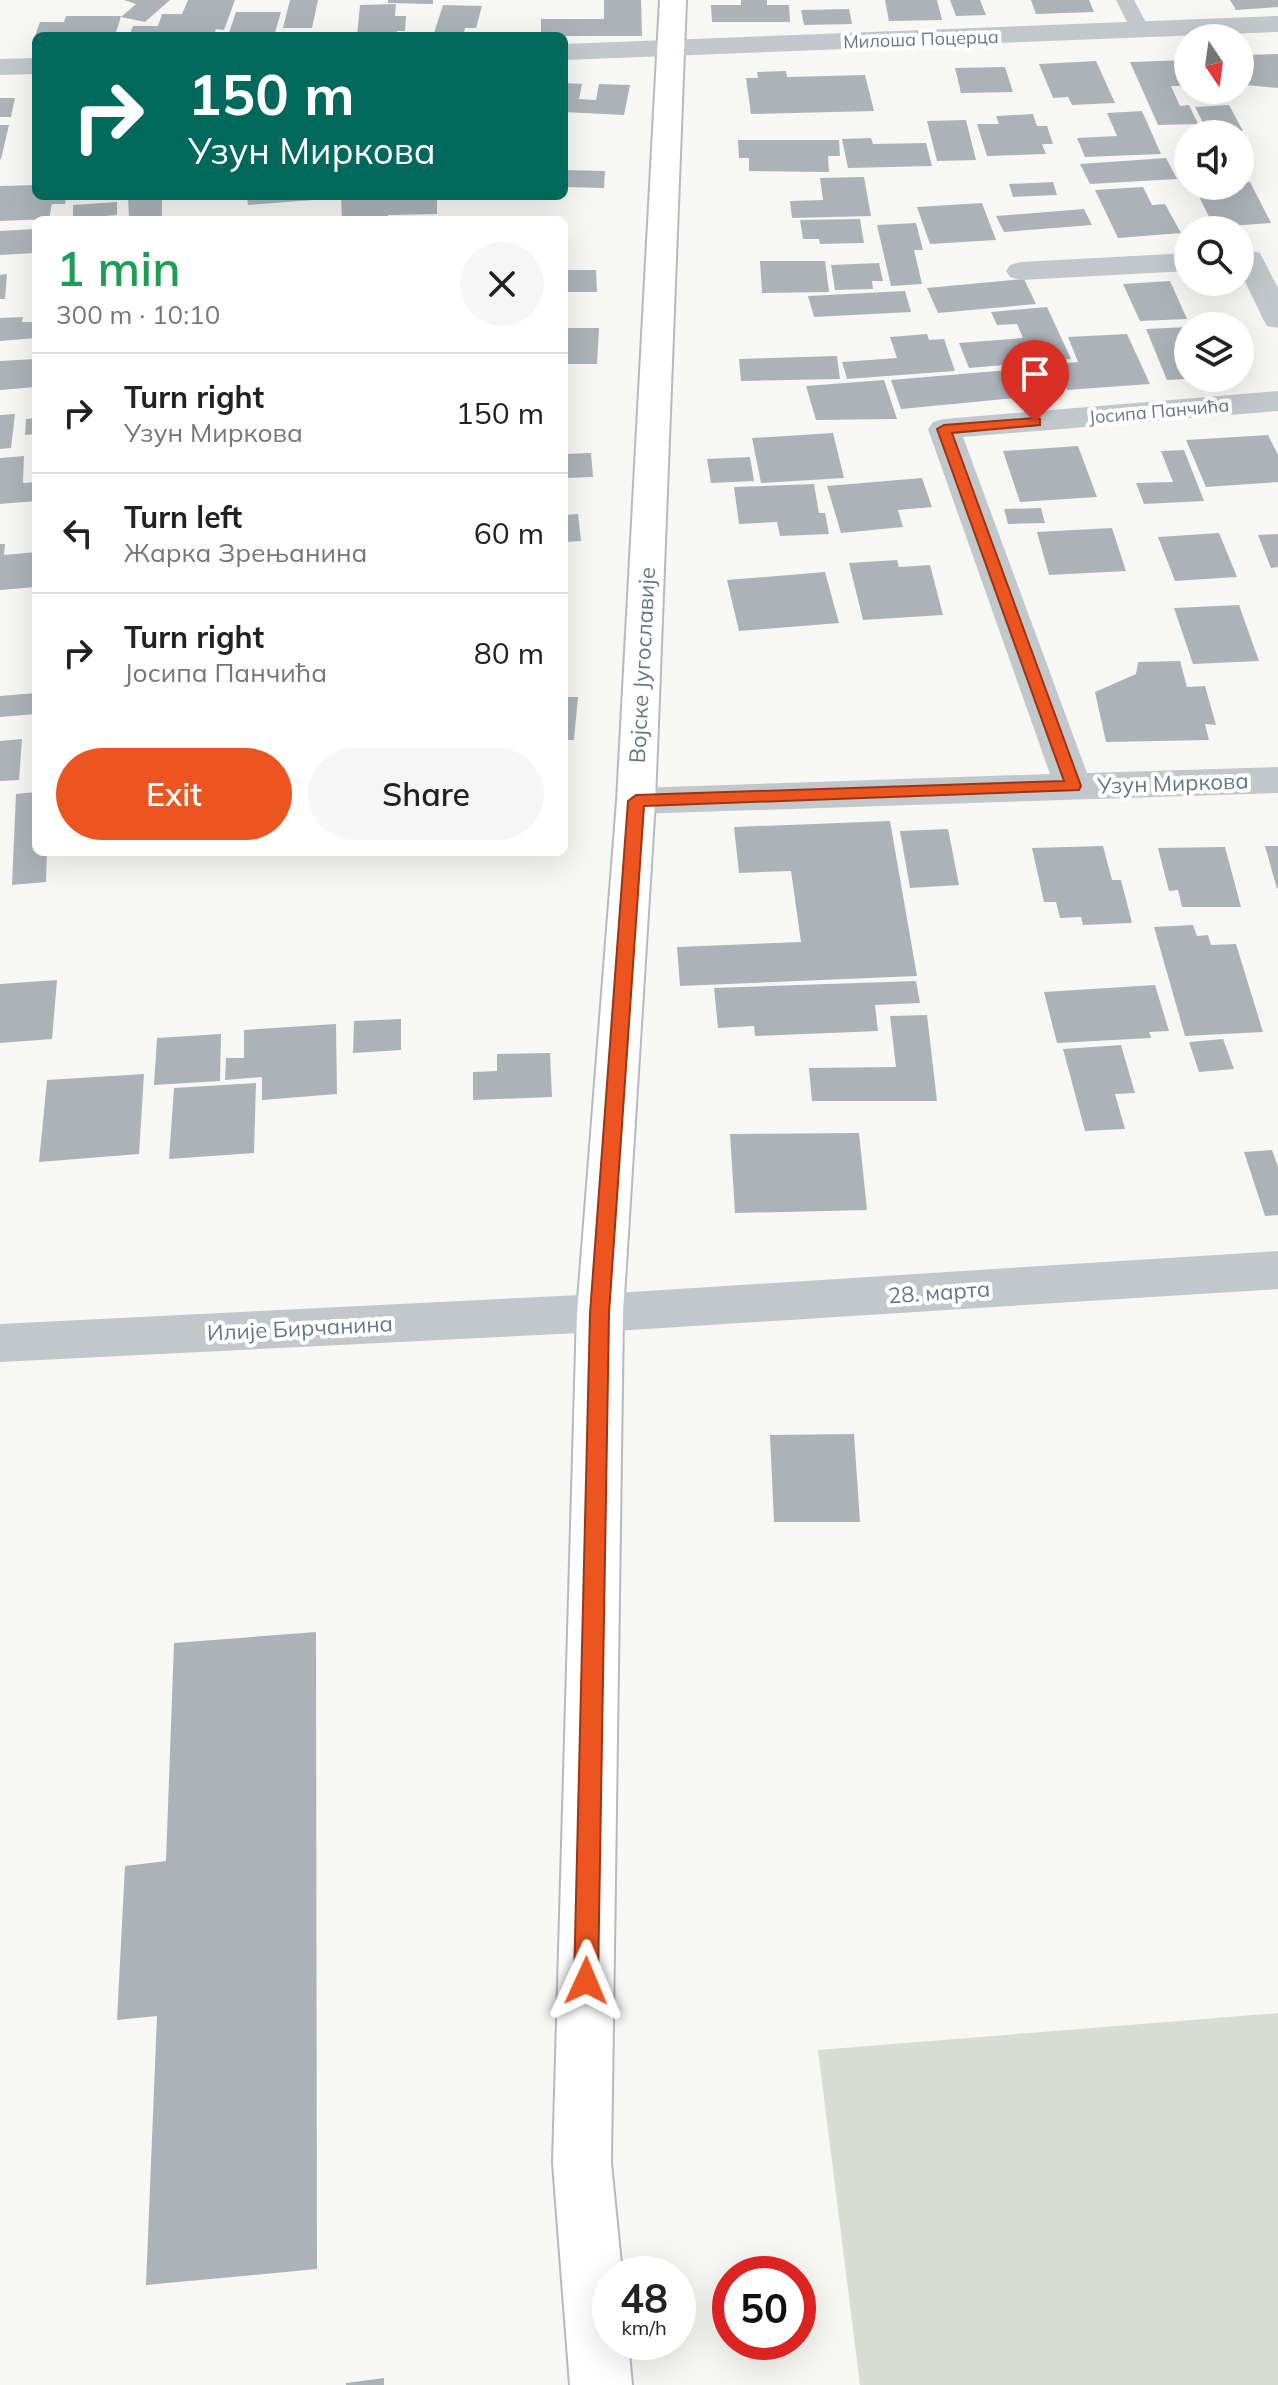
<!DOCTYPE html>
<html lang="en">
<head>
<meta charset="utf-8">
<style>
  body { margin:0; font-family:Mulish,sans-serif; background:#f6f6f6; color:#222; height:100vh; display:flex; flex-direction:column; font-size:30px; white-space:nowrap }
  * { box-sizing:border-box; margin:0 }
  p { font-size:26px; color:#767676 }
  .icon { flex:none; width:44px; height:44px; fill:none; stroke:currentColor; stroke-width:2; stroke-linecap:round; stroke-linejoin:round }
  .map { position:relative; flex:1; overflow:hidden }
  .sheet { position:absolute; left:32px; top:216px; width:536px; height:640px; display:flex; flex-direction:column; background:#fff; border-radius:12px; box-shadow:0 8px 32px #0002 }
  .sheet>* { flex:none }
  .hud { position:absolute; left:32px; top:32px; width:536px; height:168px; border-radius:12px; box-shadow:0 8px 32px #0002; background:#00695c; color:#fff; overflow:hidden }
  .needle { width:52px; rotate:167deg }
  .fabs { position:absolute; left:1174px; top:24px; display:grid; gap:16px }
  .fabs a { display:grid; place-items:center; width:80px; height:80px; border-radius:50%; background:#fff; box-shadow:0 8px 32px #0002; font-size:40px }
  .speed { position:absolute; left:592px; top:2256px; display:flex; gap:16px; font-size:40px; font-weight:700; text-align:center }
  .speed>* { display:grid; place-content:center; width:104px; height:104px; border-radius:50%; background:#fff; box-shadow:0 8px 32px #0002; line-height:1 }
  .speed small { font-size:20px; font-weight:400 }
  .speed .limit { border:12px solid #d22; background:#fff; color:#111 }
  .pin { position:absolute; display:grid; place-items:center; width:68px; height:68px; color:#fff; margin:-82px -34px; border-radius:50% 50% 50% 0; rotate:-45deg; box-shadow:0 0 8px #0007 }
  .pin .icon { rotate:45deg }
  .me { position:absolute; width:88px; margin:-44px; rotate:1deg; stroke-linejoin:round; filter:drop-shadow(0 0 6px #0008) }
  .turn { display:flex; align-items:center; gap:28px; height:168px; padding:0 24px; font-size:36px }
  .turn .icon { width:104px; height:104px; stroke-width:2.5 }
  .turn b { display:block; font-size:56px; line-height:68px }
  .round { display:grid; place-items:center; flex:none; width:84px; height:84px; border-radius:42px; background:#f6f6f6 }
  .overview { display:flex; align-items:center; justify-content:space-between; height:136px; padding:0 24px }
  h1 { font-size:48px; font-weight:600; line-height:60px; color:#1e9e55 }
  .primary-button { display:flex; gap:16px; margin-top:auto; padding:16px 24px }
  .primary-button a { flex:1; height:92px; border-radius:48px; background:#ec5520; color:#fff; font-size:32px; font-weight:600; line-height:92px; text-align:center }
  .primary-button a+a { background:#f6f6f6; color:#222 }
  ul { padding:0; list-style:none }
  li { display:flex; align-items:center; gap:24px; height:120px; padding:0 24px; border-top:2px solid #e0e0e0 }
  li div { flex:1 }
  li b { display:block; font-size:30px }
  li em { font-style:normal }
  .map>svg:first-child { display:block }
</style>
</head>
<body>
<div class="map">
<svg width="1278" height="2385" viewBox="0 0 1278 2385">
  <rect width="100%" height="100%" fill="#f7f8f4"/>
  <path fill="#d7ddd3" d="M1278 2013V2385H860L818 2050Z"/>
  <g fill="#abb3b9">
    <path d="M124 0H170L145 22 121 17 136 4Z"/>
    <path d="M188 0H235L224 30 216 29 214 36H129L133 26H158L162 14H182Z"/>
    <path d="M290 0H318L312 28H283Z"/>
    <path d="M388 0H433V4L388 3Z"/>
    <path d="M604 0H641L642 36H541V19H604Z"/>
    <path d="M741 0H767V5H789L790 22H712L711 5H741Z"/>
    <path d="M885 0H937L942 20 889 21Z"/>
    <path d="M950 0H980L986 15 956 16Z"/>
    <path d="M1031 0H1089L1094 12 1036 14Z"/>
    <path d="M1230 0H1278V7L1236 10Z"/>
    <path d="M396 4 395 16H406L405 31H397V36H357L360 5Z"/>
    <path d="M443 5 482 6 476 28H465L463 36H433Z"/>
    <path d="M849 9 852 24 804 25 801 10Z"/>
    <path d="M236 12H281L274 36H228Z"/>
    <path d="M66 16H121L115 36H35L40 22H64Z"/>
    <path d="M1278 54V88L1245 85 1240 75V55Z"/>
    <path d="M1188 60V86H1171L1180 106 1189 105 1198 124 1158 125 1130 62Z"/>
    <path d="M1096 61 1115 103 1072 105 1068 97 1053 98 1039 64Z"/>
    <path d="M1005 67 1013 92 961 93 955 68Z"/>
    <path d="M786 71 787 77 865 75 874 111 751 114 746 78H758L757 72Z"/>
    <path d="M564 83 582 84 579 99 596 100 599 84 630 85 624 115 564 112Z"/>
    <path d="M0 98H15L11 117H0Z"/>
    <path d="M1229 105 1243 131 1208 133 1195 107Z"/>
    <path d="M1142 111 1161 154 1085 157 1077 138 1117 136 1107 113Z"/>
    <path d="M1033 114 1037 126H1047L1053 144H1042L1046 154 987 156 977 124H999L996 116Z"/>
    <path d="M966 120 976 160 937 161 927 121Z"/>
    <path d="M0 125H9L1 159H0Z"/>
    <path d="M871 138 873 144 926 143 932 166 848 168 842 139Z"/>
    <path d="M738 140H839L840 156H828L829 172 749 171V158H739Z"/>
    <path d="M1166 158 1177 179 1090 184 1080 164Z"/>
    <path d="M564 170 605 171 604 188 564 187Z"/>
    <path d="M864 177 871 216 792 218 790 201 823 200 820 178Z"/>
    <path d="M1053 182 1057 195 1013 197 1009 184Z"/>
    <path d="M1250 182 1271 223 1214 227 1194 186H1240V183Z"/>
    <path d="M36 185V196H66L65 204H52L49 219 0 221V186Z"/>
    <path d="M1143 187 1152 205 1165 204 1181 233 1118 238 1095 190Z"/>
    <path d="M128 196H162V220H129Z"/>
    <path d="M247 196H312L313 200 248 205Z"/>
    <path d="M341 196 437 197V214L388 215V220H342Z"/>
    <path d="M117 202V215L73 219V205Z"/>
    <path d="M982 203 996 240 930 244 917 207Z"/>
    <path d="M1084 209 1092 225 1004 232 996 216Z"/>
    <path d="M860 219 864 243 820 244 819 239H803L800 220Z"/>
    <path d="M916 223 923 250H914L922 284 891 286 877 225Z"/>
    <path d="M36 229V253L0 255V231Z"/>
    <path d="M760 261H825L829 292 762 293Z"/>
    <path d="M879 263 883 281H872L873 289 835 290 831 265Z"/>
    <path d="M564 270H596L597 292H564Z"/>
    <path d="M7 274 5 299H0V275Z"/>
    <path d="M1024 279 1036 304 938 313 927 288Z"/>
    <path d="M1170 281 1187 319 1140 321 1123 284Z"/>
    <path d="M905 291 911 312 814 317 808 296Z"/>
    <path d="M1047 307 1071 359 969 368 959 343 1023 338 1017 324 997 325 991 312Z"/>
    <path d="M23 317 22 322H36V338L0 341V318Z"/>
    <path d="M1188 327V379L1167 380 1146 329Z"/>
    <path d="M564 328H599L597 364H564Z"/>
    <path d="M927 334 929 340 944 339 955 371 847 379 842 362 897 358 890 337Z"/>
    <path d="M1127 334 1150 384 1067 390 1056 364 1078 362 1068 337Z"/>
    <path d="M837 356 840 379 741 381 739 359Z"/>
    <path d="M36 359V387L0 390V361Z"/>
    <path d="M1034 368 1046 395 901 409 891 380Z"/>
    <path d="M884 380 897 419 816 420 806 386Z"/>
    <path d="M15 414 11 448 0 449V415Z"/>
    <path d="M36 418V434L25 435 26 419Z"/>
    <path d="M833 433 844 478 761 483 752 438Z"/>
    <path d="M1268 435 1278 455V482L1206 487 1186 440Z"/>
    <path d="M1078 446 1097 497 1020 502 1003 451Z"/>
    <path d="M1184 450 1204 501 1144 504 1136 483 1173 482 1161 451Z"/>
    <path d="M591 453 593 477 564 478V454Z"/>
    <path d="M24 456 23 483 36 482V501L0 504V458Z"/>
    <path d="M750 457 754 481 711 483 707 459Z"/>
    <path d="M922 478 932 507 898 510 903 527 841 533 827 486Z"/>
    <path d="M814 484 819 513H825L829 534 780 536 777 522 739 524 734 487Z"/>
    <path d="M1041 508 1045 523 1008 524 1004 509Z"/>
    <path d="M578 514 581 541 564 542V515Z"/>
    <path d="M1112 528 1126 571 1049 575 1037 532Z"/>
    <path d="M1219 533 1237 577 1175 581 1158 537Z"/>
    <path d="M1278 534V567L1271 568 1258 535Z"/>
    <path d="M0 544H5L4 555 36 552V587L0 590Z"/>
    <path d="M897 560 899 567 930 565 943 615 863 620 849 563Z"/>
    <path d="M825 572 839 623 739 631 727 580Z"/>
    <path d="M1239 605 1259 661 1193 664 1174 608Z"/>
    <path d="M1180 661 1187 687 1205 686 1216 725 1205 724 1209 740 1106 742 1095 692 1136 674 1138 662Z"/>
    <path d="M36 693V714L0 717V696Z"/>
    <path d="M564 697H578L574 740H564Z"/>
    <path d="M22 739 19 780 0 781V741Z"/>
    <path d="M36 792V852H47L46 882 12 885 16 794Z"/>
    <path d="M890 821 917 976 680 986 677 947 801 942 791 871 739 873 734 827Z"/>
    <path d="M948 829 959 885 910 888 900 831Z"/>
    <path d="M1103 846 1112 880H1121L1132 923 1083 925 1081 917 1060 918 1056 902H1044L1032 848Z"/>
    <path d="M1265 846H1278V888L1277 889Z"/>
    <path d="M1225 847 1241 907H1182L1178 890 1169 891 1158 848Z"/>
    <path d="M1193 925 1197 936 1208 935 1211 945 1236 944 1263 1032 1185 1036 1154 927Z"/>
    <path d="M57 980 52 1039 0 1043V984Z"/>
    <path d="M916 981 920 1003 875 1005 878 1031 755 1036 754 1026 718 1028 714 988Z"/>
    <path d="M1155 985 1169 1031 1149 1032 1151 1038 1057 1043 1044 992Z"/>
    <path d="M927 1015 937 1101H812L809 1068 896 1067 890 1016Z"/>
    <path d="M401 1019V1050L353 1053 354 1021Z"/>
    <path d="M336 1024 337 1094 262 1100V1077L225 1080 226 1058H244V1030Z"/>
    <path d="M221 1034 220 1081 154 1085 157 1038Z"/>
    <path d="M1223 1039 1234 1069 1199 1072 1189 1042Z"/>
    <path d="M1121 1045 1135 1093 1115 1094 1125 1129 1085 1131 1063 1049Z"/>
    <path d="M550 1053 552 1097 473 1100V1072L497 1071V1054Z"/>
    <path d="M144 1074 139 1154 39 1162 47 1080Z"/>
    <path d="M256 1083 254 1153 169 1159 174 1088Z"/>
    <path d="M859 1133 867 1210 735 1213 730 1134Z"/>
    <path d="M1272 1150 1278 1167V1215L1265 1216 1244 1152Z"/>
    <path d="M854 1434 860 1522H774L770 1435Z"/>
    <path d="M316 1632 317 2269 146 2285 157 2016 117 2020 125 1866 166 1861 174 1643Z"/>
    <path d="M384 2378V2385H346V2383Z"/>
  </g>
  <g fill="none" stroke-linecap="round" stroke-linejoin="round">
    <g stroke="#b5babf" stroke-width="4">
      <path id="secondary" d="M660 0H686L655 801 623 1313 611 2163 622 2274H610V2342H628L632 2385H570L553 2163 577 1313 617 801Z"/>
    </g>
    <path fill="#c2c7cb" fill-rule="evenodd" d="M1116 0H1134L1150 30 1147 34H1133Z"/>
    <g fill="#c2c7cb" fill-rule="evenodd">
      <path d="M1278 16V32L564 60V44Z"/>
      <path d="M36 58V74L0 75V59Z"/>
      <path d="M1249 250 1260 253 1278 288V328L1267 326 1263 319 1240 271V252Z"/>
      <path d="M1188 253V271L1021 280 1010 277 1006 271 1010 265 1021 262Z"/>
      <path d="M1278 391V411L963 437 1087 773 1278 767V793L636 814 623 810 617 801 623 792 636 788 1050 774 928 429 933 422 944 419Z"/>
      <path d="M1278 1251V1289L600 1332 0 1362V1324L600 1294Z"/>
    </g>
    <use href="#secondary" fill="#fff" fill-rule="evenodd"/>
  </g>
  <path fill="#ec5520" stroke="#993715" stroke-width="2" d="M1035 418 1040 419V425L952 433 1081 786 1079 790 644 806 609 1313 598 1981 594 1989 586 1992 578 1989 574 1981 590 1313 628 801 636 795 1064 781 937 429 944 425Z"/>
  <g text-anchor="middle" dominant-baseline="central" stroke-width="8" stroke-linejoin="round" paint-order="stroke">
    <g font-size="18" fill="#657787" stroke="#fff">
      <text transform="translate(921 39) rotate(-2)">Милоша Поцерца</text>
      <text transform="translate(1159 411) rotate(-5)">Јосипа Панчића</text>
    </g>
    <g font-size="22" fill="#657787" stroke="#fff">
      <text transform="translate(642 665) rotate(-87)">Војске Југославије</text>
      <text transform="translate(1173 783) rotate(-2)">Узун Миркова</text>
      <text transform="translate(939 1292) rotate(-4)">28. марта</text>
      <text transform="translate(300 1328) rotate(-3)">Илије Бирчанина</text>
    </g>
  </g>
</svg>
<div class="fabs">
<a><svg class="needle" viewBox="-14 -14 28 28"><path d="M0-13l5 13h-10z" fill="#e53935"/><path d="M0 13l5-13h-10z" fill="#767676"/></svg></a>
<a><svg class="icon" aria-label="sound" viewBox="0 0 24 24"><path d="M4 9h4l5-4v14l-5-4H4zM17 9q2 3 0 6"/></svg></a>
<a><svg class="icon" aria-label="search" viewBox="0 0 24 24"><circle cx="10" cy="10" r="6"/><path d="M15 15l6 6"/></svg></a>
<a><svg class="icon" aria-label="layers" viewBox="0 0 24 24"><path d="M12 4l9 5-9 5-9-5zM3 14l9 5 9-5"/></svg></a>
</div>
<div class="speed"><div>48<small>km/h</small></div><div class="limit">50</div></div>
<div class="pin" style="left:1035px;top:422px;background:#d93025"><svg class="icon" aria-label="arrive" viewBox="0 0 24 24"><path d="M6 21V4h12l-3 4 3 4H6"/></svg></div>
<svg class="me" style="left:586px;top:1981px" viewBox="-20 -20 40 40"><path d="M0-17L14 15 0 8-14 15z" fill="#ec5520" stroke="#fff" stroke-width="4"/></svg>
<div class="hud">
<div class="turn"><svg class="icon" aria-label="right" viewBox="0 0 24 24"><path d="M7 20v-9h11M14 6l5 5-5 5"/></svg><div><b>150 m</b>Узун Миркова</div></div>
</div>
<section class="sheet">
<div class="overview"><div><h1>1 min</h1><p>300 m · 10:10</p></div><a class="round"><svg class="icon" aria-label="close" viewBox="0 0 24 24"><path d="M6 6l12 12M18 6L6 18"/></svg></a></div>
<ul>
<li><svg class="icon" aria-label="right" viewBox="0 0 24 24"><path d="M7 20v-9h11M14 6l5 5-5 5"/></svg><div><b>Turn right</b><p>Узун Миркова</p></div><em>150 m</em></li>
<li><svg class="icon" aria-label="left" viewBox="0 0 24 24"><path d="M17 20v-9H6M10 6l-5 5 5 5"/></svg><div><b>Turn left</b><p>Жарка Зрењанина</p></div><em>60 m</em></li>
<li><svg class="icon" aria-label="right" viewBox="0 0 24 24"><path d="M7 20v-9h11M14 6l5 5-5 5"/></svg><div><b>Turn right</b><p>Јосипа Панчића</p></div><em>80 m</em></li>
</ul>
<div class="primary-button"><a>Exit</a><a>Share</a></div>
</section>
</div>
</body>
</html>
